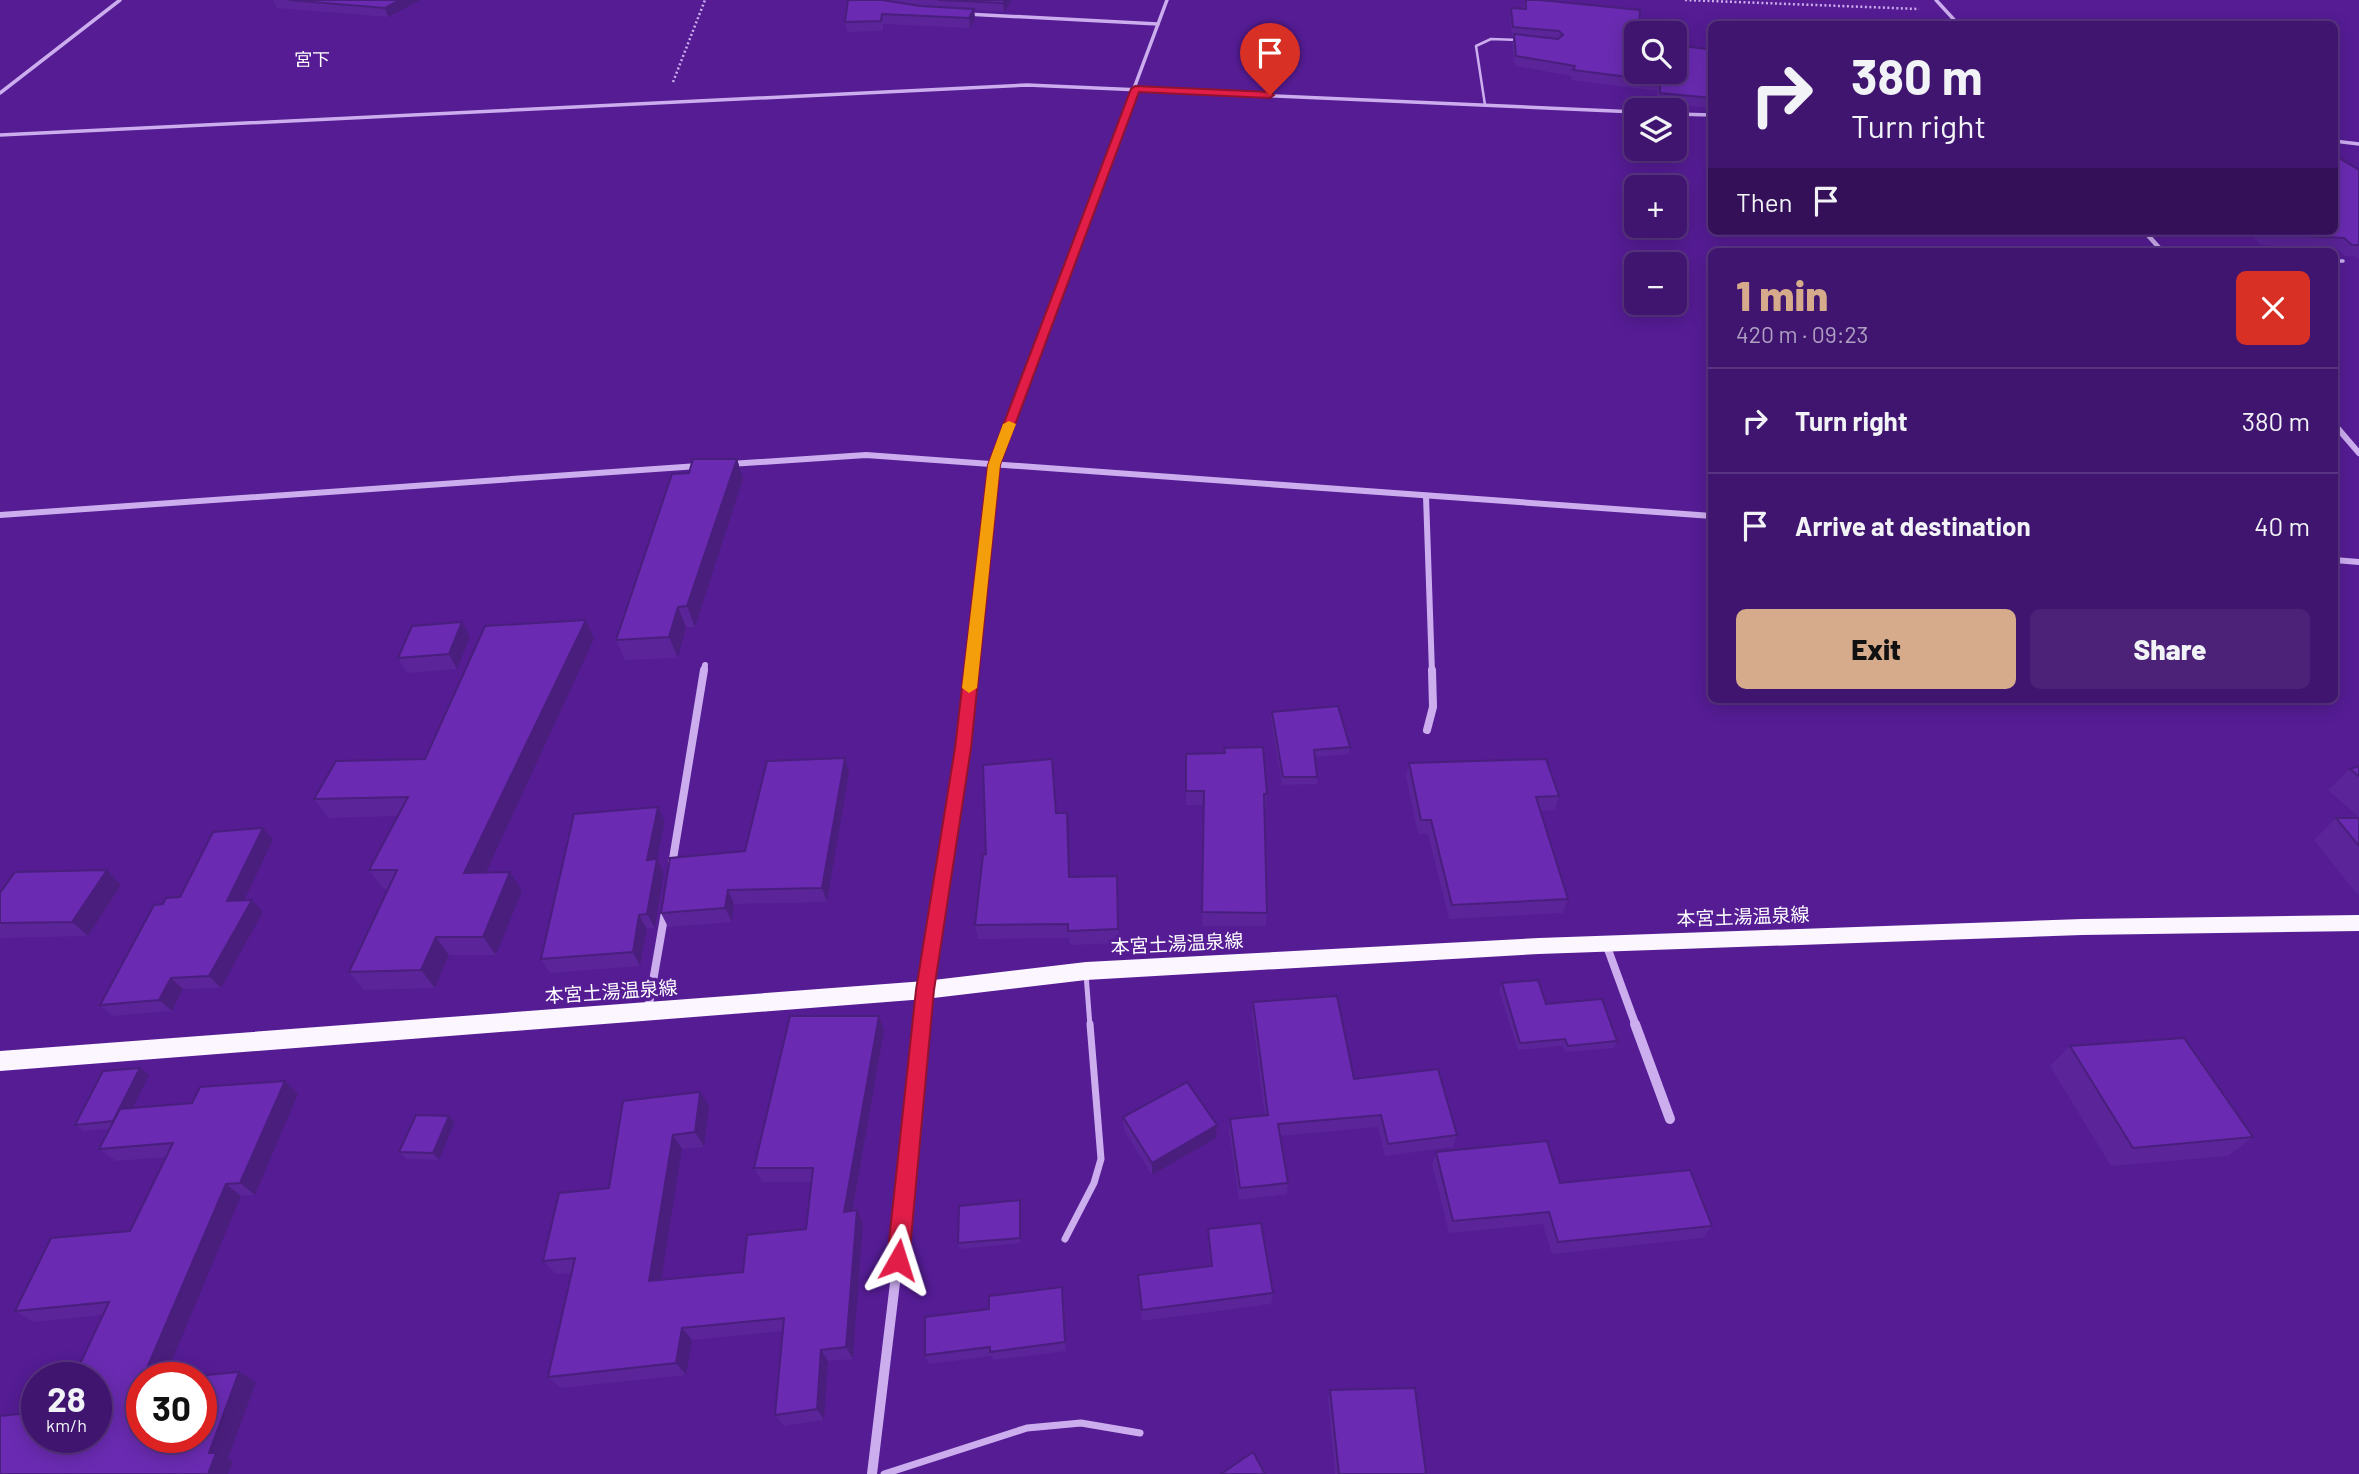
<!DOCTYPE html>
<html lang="en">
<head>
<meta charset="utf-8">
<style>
  body { margin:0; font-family:Barlow,"Noto Sans JP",sans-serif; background:#4b2277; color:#f1f3f6; height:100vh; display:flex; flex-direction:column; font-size:26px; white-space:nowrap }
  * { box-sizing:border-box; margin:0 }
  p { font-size:23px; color:#ae9fc3 }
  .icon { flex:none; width:38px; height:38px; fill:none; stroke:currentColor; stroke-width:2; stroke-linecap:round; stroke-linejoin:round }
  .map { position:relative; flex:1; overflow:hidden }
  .sheet { position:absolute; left:1708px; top:248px; width:630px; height:455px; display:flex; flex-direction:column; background:#40156f; border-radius:10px; box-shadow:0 4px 18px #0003,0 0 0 2px #593482 }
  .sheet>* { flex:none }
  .banner { position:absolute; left:1708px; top:21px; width:630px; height:214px; border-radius:10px; box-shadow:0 4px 18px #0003,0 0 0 2px #593482; background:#40156f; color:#f1f3f6; overflow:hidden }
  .tools { position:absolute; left:1624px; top:21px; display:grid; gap:14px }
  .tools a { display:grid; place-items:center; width:63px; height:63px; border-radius:10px; background:#40156f; box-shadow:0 4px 18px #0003,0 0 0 2px #593482; font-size:35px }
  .speed { position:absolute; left:21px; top:1362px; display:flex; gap:14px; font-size:35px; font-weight:700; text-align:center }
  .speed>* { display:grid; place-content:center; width:91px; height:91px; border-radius:50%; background:#40156f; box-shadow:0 4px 18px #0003,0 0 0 2px #593482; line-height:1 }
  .speed small { font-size:18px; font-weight:400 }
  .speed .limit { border:10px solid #d22; background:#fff; color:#111 }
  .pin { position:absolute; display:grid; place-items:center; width:60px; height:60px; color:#fff; margin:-72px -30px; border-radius:50% 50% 50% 0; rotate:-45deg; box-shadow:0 0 7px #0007 }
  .pin .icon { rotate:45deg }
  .me { position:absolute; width:77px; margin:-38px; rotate:6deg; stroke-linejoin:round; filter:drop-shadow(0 0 5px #0008) }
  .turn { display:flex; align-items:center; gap:24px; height:147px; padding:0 28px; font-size:32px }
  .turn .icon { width:91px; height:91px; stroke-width:2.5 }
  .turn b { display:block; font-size:49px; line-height:60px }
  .then { display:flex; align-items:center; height:66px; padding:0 28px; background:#0003; gap:14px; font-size:26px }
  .round { display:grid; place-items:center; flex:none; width:74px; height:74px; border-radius:10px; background:#4b2277 }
  .headline { display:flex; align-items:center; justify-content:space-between; height:119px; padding:0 28px }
  h1 { font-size:42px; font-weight:800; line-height:52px; color:#d6ab8b }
  .primary-button { display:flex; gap:14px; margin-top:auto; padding:14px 28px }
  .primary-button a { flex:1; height:80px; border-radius:10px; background:#d6ab8b; color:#111; font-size:28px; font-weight:800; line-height:80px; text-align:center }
  .primary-button a+a { background:#4b2277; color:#f1f3f6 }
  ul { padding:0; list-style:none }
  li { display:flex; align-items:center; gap:21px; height:105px; padding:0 28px; border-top:2px solid #593482 }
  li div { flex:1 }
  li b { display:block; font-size:26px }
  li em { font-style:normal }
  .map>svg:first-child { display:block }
</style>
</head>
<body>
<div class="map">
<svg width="2359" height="1474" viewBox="0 0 2359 1474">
  <rect width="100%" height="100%" fill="#551c94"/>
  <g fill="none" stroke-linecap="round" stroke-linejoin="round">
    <g stroke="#ccaeef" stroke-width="2.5" stroke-dasharray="2 2.5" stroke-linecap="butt">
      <path d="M1685 0 1919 9"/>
      <path d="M673 82 705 0"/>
    </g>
    <path stroke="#ccaeef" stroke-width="2.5" d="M1485 105 1476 46 1491 39 1519 40"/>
    <g stroke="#ccaeef" stroke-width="3.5">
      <path d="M2146 232 2178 231"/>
      <path d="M2334 261H2343"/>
    </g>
    <path stroke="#ccaeef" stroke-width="5" d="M1086 974 1090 1026"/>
    <g stroke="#ccaeef" stroke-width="7">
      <path d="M1065 1239 1094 1183 1101 1159 1090 1024"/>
      <path d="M884 1474 1027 1428 1081 1423 1140 1433"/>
    </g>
    <g stroke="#ccaeef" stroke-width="3.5">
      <path d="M1936 0 1958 24"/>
      <path d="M966 14 1158 24"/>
      <path d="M0 93 120 0"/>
      <path d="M1675 114 1712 115"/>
      <path d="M0 135 1027 85 1636 112"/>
      <path d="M2334 141 2359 144"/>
      <path d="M1102 174 1167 0"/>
    </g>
    <g stroke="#ccaeef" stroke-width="4.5">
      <path d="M2144 231 2163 252"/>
      <path d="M1021 393 1103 172"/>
    </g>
    <g stroke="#ccaeef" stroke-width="6">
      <path d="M2334 424 2359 453"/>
      <path d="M730 464 866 455 1712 516"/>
      <path d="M1426 496 1432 672"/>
      <path d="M0 515 698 466"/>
      <path d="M2334 560 2359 562"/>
      <path d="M704 672 705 665"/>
      <path d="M971 672 994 465 1021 391"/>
    </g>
    <g stroke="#ccaeef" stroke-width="8">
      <path d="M1427 730 1433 707 1432 670"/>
      <path d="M672 865 704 670"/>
      <path d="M1606 944 1636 1026"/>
      <path d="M648 1010 665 912"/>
      <path d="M921 1026 963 748 972 670"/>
    </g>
    <g stroke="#ccaeef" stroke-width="10">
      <path d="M1635 1024 1670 1119"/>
      <path d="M872 1474 901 1233 922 1024"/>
    </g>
    <path fill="#fbf6ff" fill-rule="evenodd" d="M2359 915V931L2082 935 1539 954 1086 980 925 999 0 1071V1051L925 981 1086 962 1539 938 2082 919Z"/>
  </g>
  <g fill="#5b2599">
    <path d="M273 0H421L388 17 277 8Z"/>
    <path d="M848 0H1012L1004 12 974 10 975 19 970 28 883 24V31L847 32 845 22Z"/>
    <path d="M1525 0 1636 72 1706 48 1707 44H1712V108L1657 103V91L1571 80 1572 76 1515 66 1512 44 1514 36H1512L1510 17 1511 8 1524 9Z"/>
    <path d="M2359 170V259L2355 256H2345L2337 249 2261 245 2247 231H2334Z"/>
    <path d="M737 459 743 479 695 627H686L678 658 625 660 616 640 689 473Z"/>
    <path d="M586 620 594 639 486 873 522 891 496 955H449L435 988 364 990 349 972 388 889H383L369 870 398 816 329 818 314 799 425 759Z"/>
    <path d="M462 622 470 637 457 669 407 673 398 658Z"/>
    <path d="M1272 712 1350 747 1349 754 1315 757 1317 777V784L1282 785 1271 719Z"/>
    <path d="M1224 748 1267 794 1266 808H1264L1267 913 1266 926H1202L1203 805H1186V754L1224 753Z"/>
    <path d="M845 758 849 773 827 902 734 904 732 922 668 927 661 913 745 851Z"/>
    <path d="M1409 763 1559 796 1555 810 1540 811 1568 899 1563 913 1449 919 1428 834H1418L1406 777Z"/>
    <path d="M2359 766V817L2328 790 2350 769Z"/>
    <path d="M1056 813 1069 827 1070 877 1118 890 1119 943 1070 945 1069 938 978 939 975 925 986 854Z"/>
    <path d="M2336 818H2359V894H2357L2314 840Z"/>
    <path d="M665 822 657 859 664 873 655 928 647 929 640 966 550 973 541 959Z"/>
    <path d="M263 828 273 840 244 900H252L263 912 221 988 183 989 172 1011 113 1016 100 1005 163 904 180 897Z"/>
    <path d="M107 870 121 885 88 936 0 938V893Z"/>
    <path d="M1502 983 1617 1041 1614 1048 1565 1052 1563 1046 1518 1050 1499 990Z"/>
    <path d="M1253 1002 1354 1079 1457 1135 1453 1147 1385 1156 1378 1127 1280 1136 1288 1183 1287 1194 1239 1200 1229 1131 1230 1119 1265 1115 1252 1015Z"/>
    <path d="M879 1016 884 1031 853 1211 857 1210 863 1224 853 1359 828 1361 824 1420 784 1426 775 1415 783 1331 692 1340 686 1375 561 1388 548 1377 571 1273 556 1274 543 1261 609 1188 700 1092 709 1106 704 1147 682 1149 661 1280 743 1272 806 1229 811 1182H762L754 1168Z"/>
    <path d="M2070 1046 2253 1137 2228 1156 2111 1166 2050 1066Z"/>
    <path d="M149 1075 132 1108 298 1094 255 1195 241 1196 142 1377V1437L256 1382 228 1459 233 1461 96 1437 103 1315 34 1322 15 1311 130 1231 166 1157 116 1161 99 1149 109 1129 84 1131 75 1125Z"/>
    <path d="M449 1116 455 1122 439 1160 406 1159 399 1152Z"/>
    <path d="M1123 1117 1217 1125 1216 1138 1152 1175 1124 1130Z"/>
    <path d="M1436 1152 1560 1183 1712 1226 1703 1238 1552 1254 1543 1224 1449 1233 1432 1164Z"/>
    <path d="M1020 1200 1021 1207V1243L960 1249 958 1243Z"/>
    <path d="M1208 1229 1273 1293 1271 1304 1142 1321 1138 1275 1210 1266 1208 1241Z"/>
    <path d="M1062 1287 1063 1296 1066 1351 993 1360 992 1356 929 1364 925 1355 989 1309Z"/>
    <path d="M1330 1390 1426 1474H1335L1328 1399Z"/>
  </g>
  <g fill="#4a1e7d">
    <path d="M400 0H421L388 17 385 8Z"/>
    <path d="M1005 0H1012L1004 12 1003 3Z"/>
    <path d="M974 9 975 19 970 28 969 18Z"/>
    <path d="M737 459 743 479 695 627 687 606Z"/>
    <path d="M678 607 686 627 678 658 669 637Z"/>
    <path d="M586 620 594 639 477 892 464 873Z"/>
    <path d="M462 622 470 637 457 669 449 654Z"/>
    <path d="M845 758 849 773 827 902 822 888Z"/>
    <path d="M658 807 665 822 657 859 664 873 655 928 647 914V860Z"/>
    <path d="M1067 813 1069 827 1070 891 1069 877Z"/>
    <path d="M263 828 273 840 238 913 227 901Z"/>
    <path d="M107 870 121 885 88 936 72 922Z"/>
    <path d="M510 872 522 891 496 955 483 937Z"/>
    <path d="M728 890 734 904 732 922 725 908Z"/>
    <path d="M252 900 263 912 221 988 209 976Z"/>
    <path d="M639 915 647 929 640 966 633 952Z"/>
    <path d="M436 937 449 955 435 988 421 970Z"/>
    <path d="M171 978 183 989 172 1011 159 1000Z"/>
    <path d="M879 1016 884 1031 850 1225 844 1212Z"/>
    <path d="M140 1068 149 1075 123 1128 114 1121Z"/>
    <path d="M285 1081 298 1094 255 1195 240 1183Z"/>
    <path d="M700 1092 709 1106 704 1147 695 1132Z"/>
    <path d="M449 1116 455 1122 439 1160 433 1153Z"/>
    <path d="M1217 1125 1216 1138 1152 1175V1163Z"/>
    <path d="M673 1135 682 1149 659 1294 649 1281Z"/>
    <path d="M226 1184 241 1196 165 1377H143Z"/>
    <path d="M1020 1200 1021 1207V1243L1020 1238Z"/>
    <path d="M857 1210 863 1224 853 1359 846 1347Z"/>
    <path d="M682 1328 692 1340 686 1375 676 1363Z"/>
    <path d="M821 1350 828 1361 824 1420 817 1409Z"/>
    <path d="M239 1372 256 1382 228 1459 233 1461 228 1474H208L209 1453Z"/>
  </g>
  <g fill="#6a2bb2" stroke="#4a1e7d" stroke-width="2">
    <path d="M289 0H400L385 8Z"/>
    <path d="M848 0H882L920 6 974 9 969 18 882 14 881 21 845 22Z"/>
    <path d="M938 0H1005L1003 3Z"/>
    <path d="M1526 0H1540L1640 10 1639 33H1636V72H1675V45L1707 49V44H1712V98L1660 93V81L1573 70 1575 66 1516 56 1514 34 1558 39 1563 35 1559 31 1513 27 1511 8 1526 9Z"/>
    <path d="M2334 155 2359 170V245H2352L2344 238 2268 234 2265 231H2334Z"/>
    <path d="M693 459H737L687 606 678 607 669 637 616 640 672 474 689 473Z"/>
    <path d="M586 620 464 873 510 872 483 937H436L421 970 349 972 397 870H369L408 797 314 799 336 761 425 759 485 626Z"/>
    <path d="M462 622 449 654 398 658 412 626Z"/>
    <path d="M1338 706 1350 747 1314 750 1317 777H1283L1272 712Z"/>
    <path d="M1263 747 1267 794H1264L1267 913 1202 912 1204 791H1186V754L1225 753 1224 748Z"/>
    <path d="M845 758 822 888 728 890 725 908 661 913 670 858 745 851 767 761Z"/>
    <path d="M1052 759 1056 813H1067L1069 877 1117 876 1118 929 1068 931V924L975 925 983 855 986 854 983 765Z"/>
    <path d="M1546 759 1559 796 1536 797 1568 899 1452 905 1431 820H1421L1409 763Z"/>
    <path d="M2359 766V776L2350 769Z"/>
    <path d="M658 807 647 860 657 859 647 914 639 915 633 952 541 959 574 814Z"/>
    <path d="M2336 818H2359V846Z"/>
    <path d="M263 828 227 901 252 900 209 976 171 978 159 1000 100 1005 154 905 163 904 166 898 180 897 213 832Z"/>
    <path d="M107 870 72 922 0 923V893L15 872Z"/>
    <path d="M1538 980 1546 1004 1602 999 1617 1041 1568 1046 1565 1039 1520 1043 1502 983Z"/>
    <path d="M1337 996 1354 1079 1438 1069 1457 1135 1388 1144 1381 1115 1278 1124 1288 1183 1240 1188 1230 1119 1268 1115 1253 1002Z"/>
    <path d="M790 1016H879L844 1212 857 1210 846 1347 821 1350 817 1409 775 1415 784 1318 682 1328 676 1363 548 1377 575 1258 543 1261 559 1193 609 1188 623 1101 700 1092 695 1132 673 1135 649 1281 743 1272 747 1235 806 1229 813 1168H754Z"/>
    <path d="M2184 1038 2253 1137 2133 1148 2070 1046Z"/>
    <path d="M140 1068 113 1121 75 1125 103 1071Z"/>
    <path d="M285 1081 240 1183 226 1184 141 1382H142V1437H201V1377H185L239 1372 209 1453H216L208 1474H0V1416L37 1412V1437H96V1377H74L109 1302 15 1311 51 1238 130 1231 173 1143 99 1149 120 1109 192 1103 200 1087Z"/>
    <path d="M1187 1082 1217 1125 1152 1163 1123 1117Z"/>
    <path d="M416 1115 449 1116 433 1153 399 1152Z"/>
    <path d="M1547 1141 1560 1183 1690 1170 1712 1226 1558 1242 1549 1212 1453 1221 1436 1152Z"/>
    <path d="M1020 1200V1238L958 1243 959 1206Z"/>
    <path d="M1261 1223 1273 1293 1142 1310 1138 1275 1212 1266 1208 1229Z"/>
    <path d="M1062 1287 1065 1342 990 1352V1347L925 1355V1317L989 1309V1296Z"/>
    <path d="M1415 1388 1426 1474H1339L1330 1390Z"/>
    <path d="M1253 1452 1265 1474H1221Z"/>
  </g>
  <path fill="#e11d48" stroke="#92132f" stroke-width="2" d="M1135 86 1270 92 1274 95 1270 98 1139 92 1000 465 971 748 934 990 909 1260 906 1267 898 1271 890 1267 887 1260 916 990 955 748 988 465 1131 89Z"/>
  <path fill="#f59e0b" d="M1009 421 1016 424 1000 465 977 688 969 693 962 688 988 465 1003 424Z"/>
  <g text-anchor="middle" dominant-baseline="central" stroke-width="7" stroke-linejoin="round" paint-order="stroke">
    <g font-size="18" fill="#fff" stroke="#551c94">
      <text x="312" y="59">宮下</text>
    </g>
    <g font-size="19" fill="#fff" stroke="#551c94">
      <text transform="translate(1743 916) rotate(-2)">本宮土湯温泉線</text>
      <text transform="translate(1177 943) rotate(-3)">本宮土湯温泉線</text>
      <text transform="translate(611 991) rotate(-4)">本宮土湯温泉線</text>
    </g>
  </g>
</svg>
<div class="tools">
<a><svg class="icon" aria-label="search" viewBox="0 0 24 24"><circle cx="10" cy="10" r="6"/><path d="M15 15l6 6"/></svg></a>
<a><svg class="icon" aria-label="layers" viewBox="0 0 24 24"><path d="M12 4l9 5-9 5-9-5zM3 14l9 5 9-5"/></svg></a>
<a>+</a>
<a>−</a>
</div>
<div class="speed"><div>28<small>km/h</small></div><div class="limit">30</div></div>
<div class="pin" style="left:1270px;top:95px;background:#d93025"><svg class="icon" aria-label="arrive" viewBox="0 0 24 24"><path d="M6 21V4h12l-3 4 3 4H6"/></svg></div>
<svg class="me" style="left:898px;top:1260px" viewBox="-20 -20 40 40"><path d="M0-17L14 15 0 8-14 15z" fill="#e11d48" stroke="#fff" stroke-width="4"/></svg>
<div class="banner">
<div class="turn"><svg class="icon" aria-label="right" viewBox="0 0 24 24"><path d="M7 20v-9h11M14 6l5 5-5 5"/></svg><div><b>380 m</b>Turn right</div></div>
<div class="then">Then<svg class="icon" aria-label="arrive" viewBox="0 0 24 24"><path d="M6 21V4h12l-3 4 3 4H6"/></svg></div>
</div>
<section class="sheet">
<div class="headline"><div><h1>1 min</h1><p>420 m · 09:23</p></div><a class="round" style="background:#d93025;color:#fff"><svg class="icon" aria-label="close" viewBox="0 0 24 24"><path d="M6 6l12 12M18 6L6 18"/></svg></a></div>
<ul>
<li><svg class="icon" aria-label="right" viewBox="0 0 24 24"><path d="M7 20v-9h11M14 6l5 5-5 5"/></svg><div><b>Turn right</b></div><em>380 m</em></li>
<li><svg class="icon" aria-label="arrive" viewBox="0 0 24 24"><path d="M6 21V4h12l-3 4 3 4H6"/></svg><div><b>Arrive at destination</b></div><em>40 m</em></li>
</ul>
<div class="primary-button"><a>Exit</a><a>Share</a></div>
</section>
</div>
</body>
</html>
